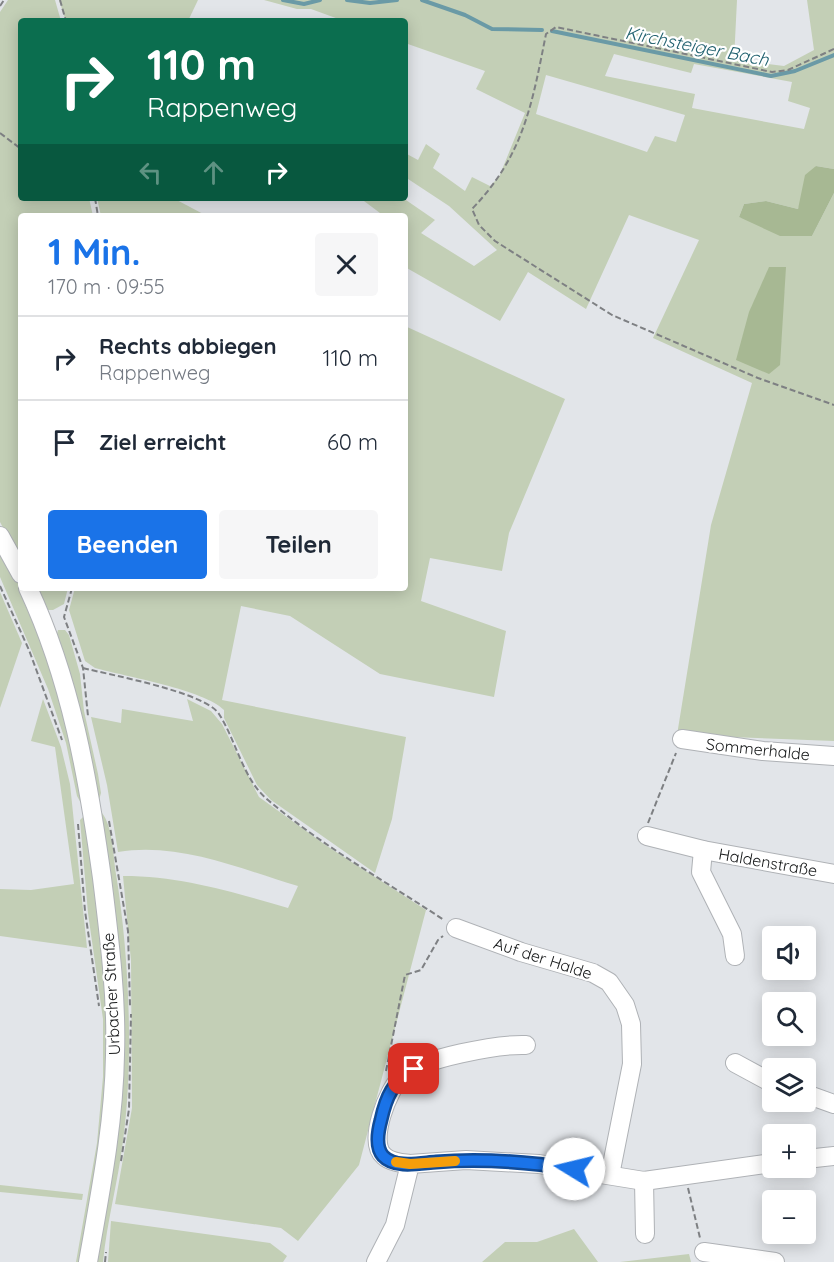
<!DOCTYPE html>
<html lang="de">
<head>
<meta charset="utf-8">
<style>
  body { margin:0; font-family:Quicksand,sans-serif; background:#f6f6f7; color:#1f2937; height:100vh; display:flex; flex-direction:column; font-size:22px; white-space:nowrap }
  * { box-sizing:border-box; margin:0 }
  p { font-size:20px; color:#747a83 }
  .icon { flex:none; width:33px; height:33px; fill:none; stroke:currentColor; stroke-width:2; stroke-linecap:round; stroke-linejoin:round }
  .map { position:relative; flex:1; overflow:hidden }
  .sheet { position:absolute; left:18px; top:213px; width:390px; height:378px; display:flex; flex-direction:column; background:#fff; border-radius:6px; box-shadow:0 3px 15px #0003 }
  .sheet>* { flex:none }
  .guide { position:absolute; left:18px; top:18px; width:390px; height:183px; border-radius:6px; box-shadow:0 3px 15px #0003; background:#0b6e4f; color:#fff; overflow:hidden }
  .controls { position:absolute; left:762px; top:926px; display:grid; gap:12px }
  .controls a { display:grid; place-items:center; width:54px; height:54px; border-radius:6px; background:#fff; box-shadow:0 3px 15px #0003; font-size:30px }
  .pin { position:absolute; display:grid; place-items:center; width:51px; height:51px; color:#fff; margin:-26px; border-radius:12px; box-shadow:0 3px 9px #0006 }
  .me { position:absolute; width:66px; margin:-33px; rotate:279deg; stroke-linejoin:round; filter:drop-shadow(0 0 4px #0008) }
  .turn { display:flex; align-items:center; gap:21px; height:126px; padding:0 30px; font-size:27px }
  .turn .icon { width:78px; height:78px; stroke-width:2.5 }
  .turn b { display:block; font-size:42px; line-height:51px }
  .lanes { display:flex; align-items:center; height:57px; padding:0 30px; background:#0003; justify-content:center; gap:30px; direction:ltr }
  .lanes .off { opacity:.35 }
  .round { display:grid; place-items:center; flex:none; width:63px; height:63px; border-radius:6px; background:#f6f6f7 }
  .head { display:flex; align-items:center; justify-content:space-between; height:102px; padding:0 30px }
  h1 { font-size:36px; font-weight:700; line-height:45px; color:#1a73e8 }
  .primary-button { display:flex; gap:12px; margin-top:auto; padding:12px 30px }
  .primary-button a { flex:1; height:69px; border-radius:6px; background:#1a73e8; color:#fff; font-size:24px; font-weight:700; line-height:69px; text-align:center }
  .primary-button a+a { background:#f6f6f7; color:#1f2937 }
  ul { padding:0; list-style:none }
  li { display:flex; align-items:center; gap:18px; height:84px; padding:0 30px; border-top:2px solid #e0e1e3 }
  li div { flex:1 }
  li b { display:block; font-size:22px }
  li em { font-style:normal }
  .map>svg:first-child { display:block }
</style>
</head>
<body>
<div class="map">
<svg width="834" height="1262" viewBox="0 0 834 1262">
  <rect width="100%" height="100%" fill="#e2e5e9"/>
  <g fill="#c3cfb6" fill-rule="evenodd">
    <path d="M8 0H55L61 21H21V198H89L93 216H21V562L0 522V12Z"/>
    <path d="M59 0H198L188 21H66Z"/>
    <path d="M264 0H737L734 60 784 66 814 50 807 0H834V169L816 166 798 209 766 201 744 204 739 217 812 236 834 193V741L677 735 711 525 752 383 653 338 699 240 629 215 586 309 528 272 500 321 405 267V216H384L360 198H403L435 220 421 233 474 266 497 250 449 206 405 177V153L418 160 426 144 440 154 433 168 465 191 472 177 490 186 499 177 525 113 476 89 485 71 405 43V21H344L311 9H297ZM614 54 691 73 694 64 792 82 788 101 810 108 804 129 692 108 695 94 605 76ZM546 75 685 115 676 142 655 136 647 152 536 114Z"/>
    <path d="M97 198H173L207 216H101Z"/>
    <path d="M405 326 565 399 509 533 502 571 430 558 421 601 506 631 494 697 380 674 290 616 241 606 222 700 406 737 392 819 375 873 271 800 257 785 224 718V710C205 690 124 676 95 668L85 661 69 610 75 588H405Z"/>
    <path d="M0 548 25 597 56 677 84 804 82 805 77 796 66 743 48 689 0 577Z"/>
    <path d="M34 588H68L64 604 53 610H47Z"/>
    <path d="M0 592 22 643 0 708Z"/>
    <path d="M58 630H65L69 635 80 674 84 711 98 774 101 793 99 800 56 637Z"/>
    <path d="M43 699 61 747 70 784 87 948 0 936V889L31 890 74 884 55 747 31 741Z"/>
    <path d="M187 699 211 711 222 724 259 797 327 846 426 910 359 1165 298 1241 281 1228 115 1204 132 1108 131 961 123 876C182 876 232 892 288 908L298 886C240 869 180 842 118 852L107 785 91 717 121 723 122 709 193 721Z"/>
    <path d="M102 813C113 827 113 855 116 874 129 953 134 1061 123 1141 118 1182 107 1221 103 1262H93L112 1160 98 814Z"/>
    <path d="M83 817 87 819 107 961V1098L81 1262H76L97 1143 103 1077V1019L88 913 80 820Z"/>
    <path d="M0 1185 83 1194 82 1200 0 1192Z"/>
    <path d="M111 1221 270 1243 287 1256 283 1262H108Z"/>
    <path d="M574 1229 598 1262H482L505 1242H537Z"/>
    <path d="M689 1254 691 1262H620Z"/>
  </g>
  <g fill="#a7b893">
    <path d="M816 166 834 169V193L812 236H780L739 217 744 204 766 201 798 209 805 175Z"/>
    <path d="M769 267H786L780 365 769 374 736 360 749 312Z"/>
  </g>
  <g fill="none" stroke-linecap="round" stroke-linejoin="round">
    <g stroke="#6a9aa6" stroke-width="4">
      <path d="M283 0 304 4 320 0"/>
      <path d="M347 0 370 3 397 0"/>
      <path d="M422 0 465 15 492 29 542 30"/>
      <path d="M552 31 771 76 795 71 834 55"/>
    </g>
    <g stroke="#afb2b6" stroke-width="20">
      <g id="minor">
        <path d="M0 536 21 574"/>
        <path d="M28 588C71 680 88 778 102 878 109 936 117 996 115 1055 114 1124 100 1194 88 1262"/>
        <path d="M682 739 763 751 834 756"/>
        <path d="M647 836 703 850 834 874"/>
        <path d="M703 850 701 872 732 934 735 956"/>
        <path d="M456 928 521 952 593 973 609 982 625 1005 631 1024 632 1064 610 1175"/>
        <path d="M735 1063 772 1083"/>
        <path d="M806 1094 834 1104"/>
        <path d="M806 1159 834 1156"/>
        <path d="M410 1164C402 1163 390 1162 384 1156 367 1142 388 1089 402 1076 421 1058 499 1044 526 1045"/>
        <path d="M644 1181 645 1234"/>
        <path d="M704 1252 775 1262"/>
        <path d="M376 1262 395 1225 410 1164 466 1160 539 1164 644 1181 772 1163"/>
      </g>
    </g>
    <g stroke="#7e8083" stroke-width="2" stroke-dasharray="6 3" stroke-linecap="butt">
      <path d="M60 0 66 21"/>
      <path d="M0 6 4 0"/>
      <path d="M834 49 788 70 772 72 556 27 546 34C532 104 524 155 472 209L479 225 495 241 612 315 758 378 834 405"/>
      <path d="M0 133 21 149"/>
      <path d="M95 198 98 216"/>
      <path d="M0 586 29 650 62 740"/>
      <path d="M72 588 64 617 83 668 88 716"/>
      <path d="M83 668C110 675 205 692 219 714 236 740 243 780 268 800 322 846 385 881 444 920"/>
      <path d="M109 821 128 931 130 1006"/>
      <path d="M648 823 676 753"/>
      <path d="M78 824 85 911 99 1006"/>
      <path d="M386 1071 405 975 421 970 438 940 443 936"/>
      <path d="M121 1161 129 1109 131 1014"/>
      <path d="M688 1188 700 1238"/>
      <path d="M105 1262 106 1252"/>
    </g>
    <use href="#minor" stroke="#fff" stroke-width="18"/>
  </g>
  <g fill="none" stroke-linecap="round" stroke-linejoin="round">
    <g stroke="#114b97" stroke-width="15">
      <path id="route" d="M414 1069C393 1081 386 1097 381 1120 378 1131 375 1147 383 1156 395 1169 421 1163 436 1162 483 1158 529 1162 574 1169"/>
    </g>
    <use href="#route" stroke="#1a73e8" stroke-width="10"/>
    <path stroke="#f59e0b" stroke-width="10" d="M396 1162 410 1164 455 1161"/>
  </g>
  <g text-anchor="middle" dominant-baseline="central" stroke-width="4.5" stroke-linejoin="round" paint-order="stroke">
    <g font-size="16" fill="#141617" stroke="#fff">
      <text transform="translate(758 749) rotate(6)">Sommerhalde</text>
      <text transform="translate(768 862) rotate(10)">Haldenstraße</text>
      <text transform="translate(543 958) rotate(18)">Auf der Halde</text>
      <text transform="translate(111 994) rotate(-93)">Urbacher Straße</text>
    </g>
    <g font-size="18" font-style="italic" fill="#21616f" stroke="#fff">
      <text transform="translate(697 46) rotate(11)">Kirchsteiger Bach</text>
    </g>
  </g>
</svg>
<div class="controls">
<a><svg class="icon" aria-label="sound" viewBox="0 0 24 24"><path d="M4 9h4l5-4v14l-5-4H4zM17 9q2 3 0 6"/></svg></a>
<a><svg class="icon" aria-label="search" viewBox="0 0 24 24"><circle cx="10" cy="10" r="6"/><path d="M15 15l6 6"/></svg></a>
<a><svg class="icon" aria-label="layers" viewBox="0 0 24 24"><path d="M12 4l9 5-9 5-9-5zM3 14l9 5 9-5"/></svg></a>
<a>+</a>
<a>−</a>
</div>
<div class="pin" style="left:414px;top:1069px;background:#d93025"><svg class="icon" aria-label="arrive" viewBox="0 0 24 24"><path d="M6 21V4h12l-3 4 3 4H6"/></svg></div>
<svg class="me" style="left:574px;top:1169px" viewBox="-20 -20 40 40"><circle r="19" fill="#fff"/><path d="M0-13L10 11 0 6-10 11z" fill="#1a73e8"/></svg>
<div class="guide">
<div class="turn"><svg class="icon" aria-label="right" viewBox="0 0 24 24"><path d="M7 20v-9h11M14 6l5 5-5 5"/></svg><div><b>110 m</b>Rappenweg</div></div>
<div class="lanes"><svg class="icon off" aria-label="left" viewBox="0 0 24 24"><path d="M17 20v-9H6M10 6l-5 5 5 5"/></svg><svg class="icon off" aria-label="ahead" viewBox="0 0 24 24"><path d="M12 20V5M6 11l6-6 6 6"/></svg><svg class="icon" aria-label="right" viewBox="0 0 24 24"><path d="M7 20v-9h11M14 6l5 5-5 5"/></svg></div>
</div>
<section class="sheet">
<div class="head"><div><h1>1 Min.</h1><p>170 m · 09:55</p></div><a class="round"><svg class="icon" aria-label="close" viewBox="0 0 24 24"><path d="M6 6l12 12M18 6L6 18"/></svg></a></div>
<ul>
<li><svg class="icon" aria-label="right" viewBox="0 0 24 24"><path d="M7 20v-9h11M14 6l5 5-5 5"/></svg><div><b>Rechts abbiegen</b><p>Rappenweg</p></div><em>110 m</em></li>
<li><svg class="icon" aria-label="arrive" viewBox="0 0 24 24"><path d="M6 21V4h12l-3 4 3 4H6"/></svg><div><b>Ziel erreicht</b></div><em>60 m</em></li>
</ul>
<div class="primary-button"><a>Beenden</a><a>Teilen</a></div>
</section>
</div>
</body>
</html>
